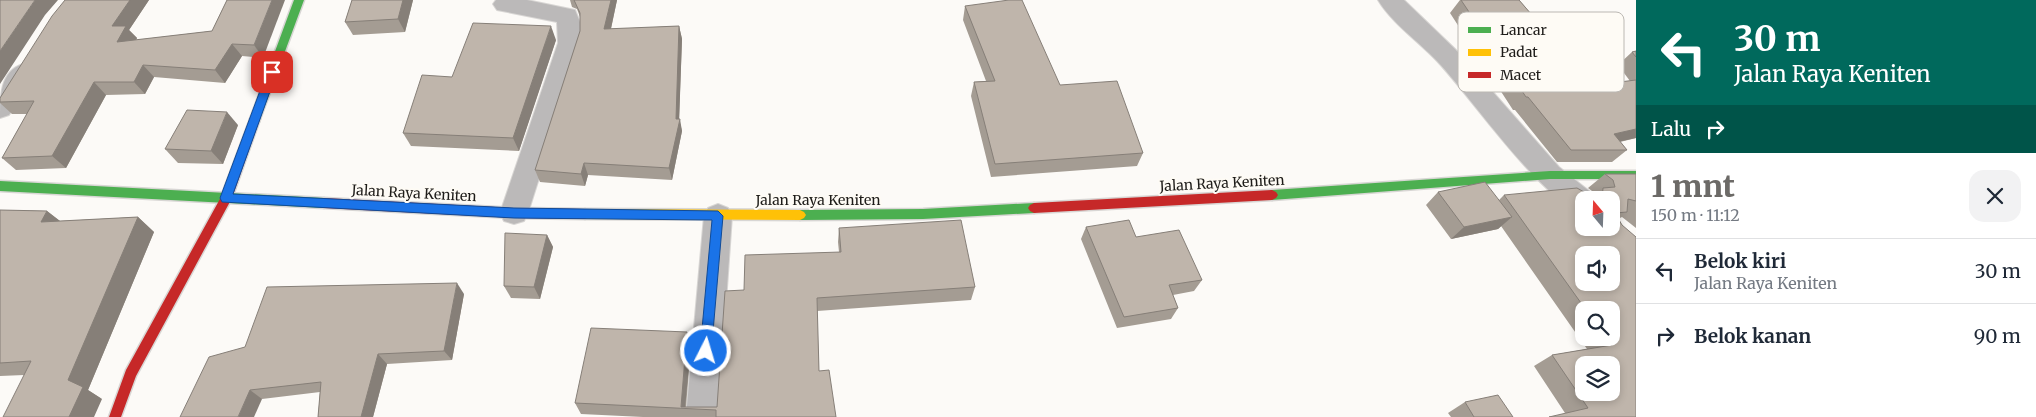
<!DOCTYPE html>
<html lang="id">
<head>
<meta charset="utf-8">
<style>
  body { margin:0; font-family:Merriweather,serif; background:#f2f2f3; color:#1f2937; height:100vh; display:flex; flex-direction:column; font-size:19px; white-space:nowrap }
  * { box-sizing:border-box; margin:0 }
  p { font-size:16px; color:#747a83 }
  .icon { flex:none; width:28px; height:28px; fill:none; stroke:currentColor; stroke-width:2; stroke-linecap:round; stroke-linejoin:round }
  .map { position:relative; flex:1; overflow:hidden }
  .panel { display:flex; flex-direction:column; background:#fff; width:400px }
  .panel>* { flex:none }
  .top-card { background:#00695c; color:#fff; overflow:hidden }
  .needle { width:32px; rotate:341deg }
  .tools { position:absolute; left:1575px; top:191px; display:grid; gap:10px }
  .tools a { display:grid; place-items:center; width:45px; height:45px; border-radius:10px; background:#fff; box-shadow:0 2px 8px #0003; font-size:25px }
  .pin { position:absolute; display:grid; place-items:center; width:42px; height:42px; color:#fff; margin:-21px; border-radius:10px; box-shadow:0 2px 8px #0006 }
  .me { position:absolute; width:55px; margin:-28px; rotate:5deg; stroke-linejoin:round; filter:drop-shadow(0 0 4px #0008) }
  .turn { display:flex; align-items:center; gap:18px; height:105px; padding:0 15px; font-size:22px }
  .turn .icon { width:65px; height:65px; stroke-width:2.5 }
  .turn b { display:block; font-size:35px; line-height:42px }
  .then { display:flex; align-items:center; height:48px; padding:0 15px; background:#0003; gap:10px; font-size:19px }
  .round { display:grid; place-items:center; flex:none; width:52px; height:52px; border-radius:15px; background:#f2f2f3 }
  .head { display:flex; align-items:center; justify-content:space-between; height:85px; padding:0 15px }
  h1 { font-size:30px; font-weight:800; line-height:38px; color:#6c6a67 }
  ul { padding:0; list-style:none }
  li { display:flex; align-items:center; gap:15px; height:65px; padding:0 15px; border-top:1px solid #e0e1e3 }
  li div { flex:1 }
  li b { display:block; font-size:19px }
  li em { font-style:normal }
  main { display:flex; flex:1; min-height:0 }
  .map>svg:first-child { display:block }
</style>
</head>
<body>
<main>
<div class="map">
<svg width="1636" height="417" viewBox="0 0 1636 417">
  <rect width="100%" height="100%" fill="#fcfaf7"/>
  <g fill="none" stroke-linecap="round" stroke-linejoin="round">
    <g stroke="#d8d6d4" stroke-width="2">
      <g id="street">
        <path d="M496 0H527L575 10 582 27V43L528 213 524 221 514 224 504 221 500 213 558 43 557 22 497 10 493 4Z"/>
        <path d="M1378 0H1404L1455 49 1559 167 1594 195 1596 200H1584V214C1540 199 1472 98 1437 61 1418 41 1392 23 1378 0Z"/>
        <path d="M23 64 32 66 35 73 9 115 0 118C0 97 0 71 23 64Z"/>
        <path d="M718 204 728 208 732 216 718 417H686L704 216 708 208Z"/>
      </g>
    </g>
    <g stroke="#d8d6d4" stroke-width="3">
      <g id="fast">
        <path d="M294 0H304L260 119 259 122H251L250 119Z"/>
        <path d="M1550 171H1636V179H1550L1272 200 1268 198 1266 195 1268 192 1272 190Z"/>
        <path d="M0 181 324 198 328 200 330 203 328 206 324 208 0 191Z"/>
        <path d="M1034 203 1038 205 1040 208 1038 211 1034 213 923 219 800 220 796 218 794 215 796 212 800 210 923 209Z"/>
      </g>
    </g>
    <g stroke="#d8d6d4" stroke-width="3">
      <path id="slow" d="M585 209 800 210 804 212 806 215 804 218 800 220 585 219 581 217 579 214 581 211Z"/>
    </g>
    <g stroke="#d8d6d4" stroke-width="3">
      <g id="jam">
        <path d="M255 115 260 119 232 198 136 376 121 417H109L126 370 221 197 250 119Z"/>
        <path d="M1272 190 1276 192 1278 195 1276 198 1272 200 1034 213 1030 211 1028 208 1030 205 1034 203Z"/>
        <path d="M324 198 514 208 585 209 589 211 591 214 589 217 585 219 514 218 324 208 320 206 318 203 320 200Z"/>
      </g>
    </g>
    <use href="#street" fill="#bbb9b9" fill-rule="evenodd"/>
    <use href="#fast" fill="#4caf50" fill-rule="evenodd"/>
    <use href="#slow" fill="#ffc107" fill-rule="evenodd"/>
    <use href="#jam" fill="#c62828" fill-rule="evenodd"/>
  </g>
  <g fill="#a49c93" fill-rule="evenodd">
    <path d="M65 0H149L129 30 137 38 136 40 212 31 227 0 263 58 242 56 225 83 154 77 145 94 106 95 66 168 16 170 2 158 27 114H12L0 103V98Z"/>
    <path d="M352 0H413L405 32 353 35 345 22Z"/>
    <path d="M570 0H617L611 29 679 26 682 39 679 119 682 131 672 180 588 175 585 186 540 182 535 170 580 31V17L577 9 572 7Z"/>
    <path d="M1460 0H1519L1538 22 1529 32 1569 88 1630 81 1618 65 1632 52 1636 51V138L1620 142 1627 150 1612 162H1557L1515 110H1513L1450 13Z"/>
    <path d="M965 6 1060 85 1143 153 1137 166 991 177 971 96 974 82 986 81 963 20Z"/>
    <path d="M556 40 519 151 411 146 403 133 452 77Z"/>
    <path d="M238 125 223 164 178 163 165 149Z"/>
    <path d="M1605 174H1636V228L1622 217 1618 219 1636 417 1565 413 1534 366 1552 355 1587 349 1501 226 1498 229 1451 239 1426 205 1438 192 1499 200 1504 195 1592 197 1596 194 1588 188ZM1584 200H1611L1584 228ZM1584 310H1611V338H1584Z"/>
    <path d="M0 210 47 211 60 221 138 217 154 232 88 390 102 399 24 375 0 376Z"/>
    <path d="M1086 227 1136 237 1202 280 1194 291 1173 295 1178 308 1171 319 1117 328 1081 239Z"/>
    <path d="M839 228 975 287 971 300 817 311 819 371 836 417H643L581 414 575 403 687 332 691 345 686 407H717L744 290 839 252 838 242Z"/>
    <path d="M547 235 553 247 540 299 511 298 504 286Z"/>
    <path d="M464 294 452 360 387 364 373 417H318L320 392 262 399 180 417Z"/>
    <path d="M1465 402 1513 417H1451L1448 413Z"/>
  </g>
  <g fill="#867f78">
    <path d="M35 0H58L45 15 0 84V51Z"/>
    <path d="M130 0H149L129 30 137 38 128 55 117 42 112 26Z"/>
    <path d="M272 0H285L263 58 254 45Z"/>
    <path d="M403 0H413L405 32 398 19Z"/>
    <path d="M611 0H617L608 42 604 29Z"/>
    <path d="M551 26 556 40 519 151 513 138Z"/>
    <path d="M679 26 682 39 679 124 680 119 682 131 672 180 669 168Z"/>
    <path d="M232 44 242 56 225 83 215 70Z"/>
    <path d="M143 65 154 77 145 94 134 82Z"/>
    <path d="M94 82 106 95 66 168 52 156Z"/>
    <path d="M227 112 238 125 223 164 211 151Z"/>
    <path d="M1636 129V138L1599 146 1614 134Z"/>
    <path d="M584 163 588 175 585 186 581 174Z"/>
    <path d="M47 211 65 225 41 222Z"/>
    <path d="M138 217 154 232 88 390 102 399 94 417H69L68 380Z"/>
    <path d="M1512 217 1498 229 1451 239 1464 227Z"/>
    <path d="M547 235 553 247 540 299 534 287Z"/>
    <path d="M457 283 464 294 452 360 444 351Z"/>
    <path d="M687 332 691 345 685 408H681Z"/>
    <path d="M378 354 387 364 373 417H361Z"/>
    <path d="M250 390 262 399 254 417H238Z"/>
  </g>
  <g fill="#bfb5ab" stroke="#867f78" fill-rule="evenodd">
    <path d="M0 0H35L0 51Z"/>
    <path d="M65 0H130L112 26H126L117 42 212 31 227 0H272L254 45 232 44 215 70 143 65 134 82H94L52 156 2 158 34 101 0 102V98L52 16Z"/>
    <path d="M352 0H403L398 19 345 22Z"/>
    <path d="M574 0H611L604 29 679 26 676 119H680L669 168 584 163 581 174 535 170 580 31V13Z"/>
    <path d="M1009 0H1022L1060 85 1117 81 1143 153 995 164 974 82 995 81 965 6Z"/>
    <path d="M1461 0H1519L1538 22 1523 24 1569 88 1636 80V129L1614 134 1627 150H1571L1528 97H1526Z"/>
    <path d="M473 23 551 26 513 138 403 133 422 75 452 77Z"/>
    <path d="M1636 51V57L1632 52Z"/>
    <path d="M187 110 227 112 211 151 165 149Z"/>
    <path d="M1605 174H1636V201L1628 199 1627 212 1615 213 1622 225 1636 237V417H1549L1588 408 1552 355 1612 345 1606 338H1611V310H1586L1504 195 1577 188 1598 200H1584V228H1611V200H1602L1603 188 1615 187 1613 180ZM1584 255H1611V282H1584ZM1584 365H1611V392H1584Z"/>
    <path d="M1485 182 1512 217 1464 227 1438 192Z"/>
    <path d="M0 210 47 211 41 222 138 217 68 380 83 387 69 417H3L31 361 0 363Z"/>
    <path d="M961 220 975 287 817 298 819 371 829 370 836 417H716V410L575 403 591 328 687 332 681 407H717L725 291 744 290 745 255 841 252 839 228Z"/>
    <path d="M1129 220 1136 237 1179 230 1202 280 1169 285 1178 308 1124 317 1086 227Z"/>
    <path d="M505 233 547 235 534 287 504 286Z"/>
    <path d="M457 283 444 351 378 354 361 417H318L321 382 250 390 238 417H180L209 357 245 347 267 287Z"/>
    <path d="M1498 395 1513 417H1474L1465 402Z"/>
  </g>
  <path fill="#1a73e8" stroke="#114b97" d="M272 68 277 72 233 194 514 208 718 211 723 216 711 355H702L700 351 712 220 514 218 222 202 220 198 267 72Z"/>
  <g text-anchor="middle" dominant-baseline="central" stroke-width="4" stroke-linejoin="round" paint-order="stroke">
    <g font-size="14" fill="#1e1c19" stroke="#fefbf5">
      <text transform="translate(1222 183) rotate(-3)">Jalan Raya Keniten</text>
      <text transform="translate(414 193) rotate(3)">Jalan Raya Keniten</text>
      <text x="818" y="200">Jalan Raya Keniten</text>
    </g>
  </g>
  <rect x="1458" y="12" width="166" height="80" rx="8" fill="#fefbf5" stroke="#bbb8b3" stroke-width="1"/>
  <rect x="1468" y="27" width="23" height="6" fill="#4caf50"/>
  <rect x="1468" y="49" width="23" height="7" fill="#ffc107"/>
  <rect x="1468" y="72" width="23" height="6" fill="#c62828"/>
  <g font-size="14" fill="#1e1c19">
    <text x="1500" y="35">Lancar</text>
    <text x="1500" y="57">Padat</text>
    <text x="1500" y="80">Macet</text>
  </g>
</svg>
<div class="tools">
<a><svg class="needle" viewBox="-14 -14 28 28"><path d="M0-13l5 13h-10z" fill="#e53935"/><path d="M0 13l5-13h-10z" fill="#747a83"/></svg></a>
<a><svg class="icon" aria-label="sound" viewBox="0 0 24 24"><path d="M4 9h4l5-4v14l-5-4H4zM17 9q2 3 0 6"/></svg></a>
<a><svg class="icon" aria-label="search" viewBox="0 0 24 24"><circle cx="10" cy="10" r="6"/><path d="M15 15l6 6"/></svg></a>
<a><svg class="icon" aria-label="layers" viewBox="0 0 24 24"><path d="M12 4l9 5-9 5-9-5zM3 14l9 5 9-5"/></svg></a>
</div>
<div class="pin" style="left:272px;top:72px;background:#d93025"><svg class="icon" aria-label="arrive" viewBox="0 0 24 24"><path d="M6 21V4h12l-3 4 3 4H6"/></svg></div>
<svg class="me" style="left:706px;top:351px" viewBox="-20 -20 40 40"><circle r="17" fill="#1a73e8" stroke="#fff" stroke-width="3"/><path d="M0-11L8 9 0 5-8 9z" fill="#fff"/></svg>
</div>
<section class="panel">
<div class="top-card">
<div class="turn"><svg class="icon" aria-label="left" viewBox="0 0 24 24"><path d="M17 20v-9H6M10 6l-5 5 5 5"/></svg><div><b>30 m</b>Jalan Raya Keniten</div></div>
<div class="then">Lalu<svg class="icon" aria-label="right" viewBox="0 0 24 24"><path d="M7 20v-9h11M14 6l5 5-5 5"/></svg></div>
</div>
<div class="head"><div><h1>1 mnt</h1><p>150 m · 11:12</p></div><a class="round"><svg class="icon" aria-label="close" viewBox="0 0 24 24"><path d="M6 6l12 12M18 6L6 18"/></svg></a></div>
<ul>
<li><svg class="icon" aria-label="left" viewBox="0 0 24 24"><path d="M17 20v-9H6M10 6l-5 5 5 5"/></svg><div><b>Belok kiri</b><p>Jalan Raya Keniten</p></div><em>30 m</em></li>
<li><svg class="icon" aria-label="right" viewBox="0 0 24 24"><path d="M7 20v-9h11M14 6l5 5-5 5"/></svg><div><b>Belok kanan</b></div><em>90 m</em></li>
</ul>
</section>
</main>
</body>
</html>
